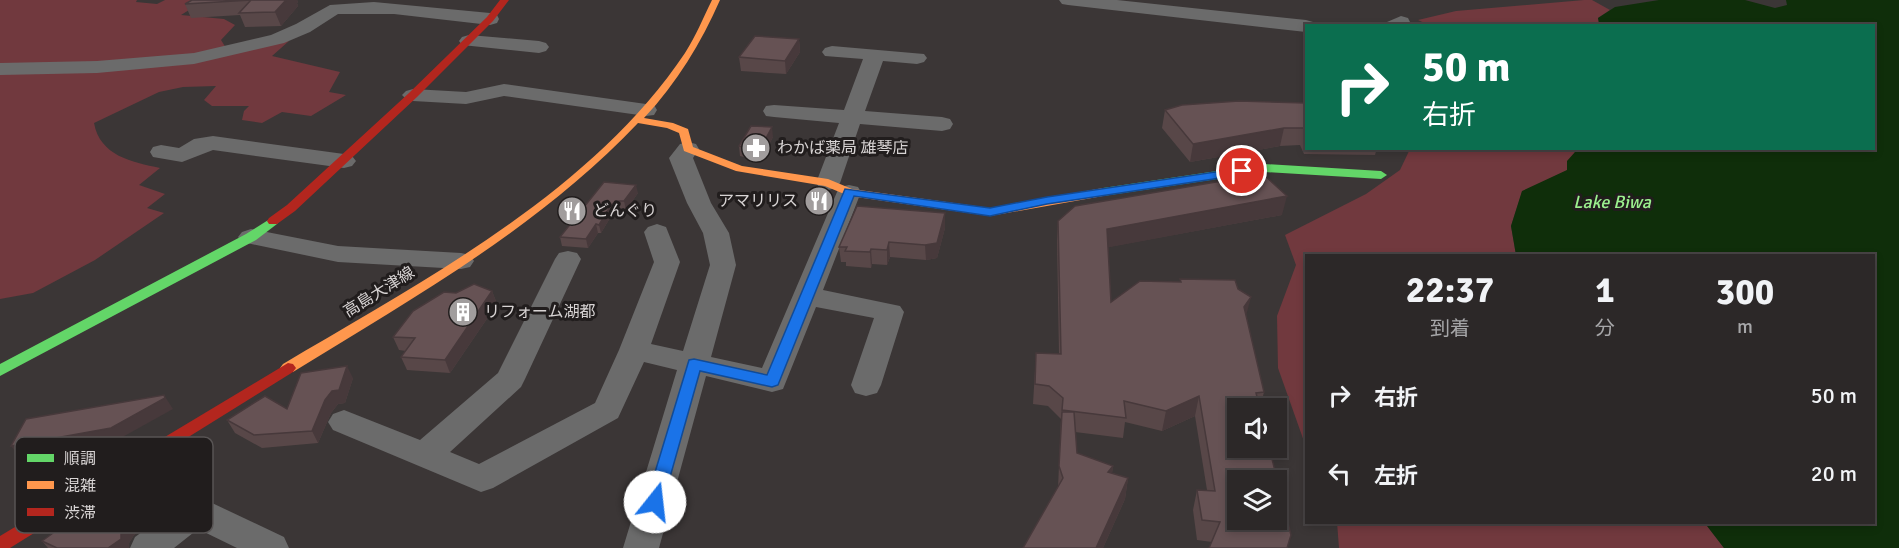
<!DOCTYPE html>
<html lang="ja">
<head>
<meta charset="utf-8">
<style>
  body { margin:0; font-family:Signika,"Noto Sans JP",sans-serif; background:#343030; color:#f1f3f6; height:100vh; display:flex; flex-direction:column; font-size:22px; white-space:nowrap }
  * { box-sizing:border-box; margin:0 }
  p { font-size:20px; color:#a6a6a8 }
  .icon { flex:none; width:33px; height:33px; fill:none; stroke:currentColor; stroke-width:2; stroke-linecap:round; stroke-linejoin:round }
  .map { position:relative; flex:1; overflow:hidden }
  .drawer { position:absolute; left:1305px; top:254px; width:570px; height:270px; display:flex; flex-direction:column; background:#2c2828; border-radius:0px; box-shadow:0 3px 9px #0003,0 0 0 2px #484445 }
  .drawer>* { flex:none }
  .hud { position:absolute; left:1305px; top:24px; width:570px; height:126px; border-radius:0px; box-shadow:0 3px 9px #0003,0 0 0 2px #484445; background:#0b6e4f; color:#fff; overflow:hidden }
  .controls { position:absolute; left:1227px; top:398px; display:grid; gap:12px }
  .controls a { display:grid; place-items:center; width:60px; height:60px; border-radius:0px; background:#2c2828; box-shadow:0 3px 9px #0003,0 0 0 2px #484445; font-size:30px }
  .pin { position:absolute; display:grid; place-items:center; width:51px; height:51px; color:#fff; margin:-26px; border:3px solid #fff; border-radius:50%; box-shadow:0 2px 6px #0007 }
  .me { position:absolute; width:66px; margin:-33px; rotate:16deg; stroke-linejoin:round; filter:drop-shadow(0 0 4px #0008) }
  .turn { display:flex; align-items:center; gap:21px; height:126px; padding:0 18px; font-size:27px }
  .turn .icon { width:78px; height:78px; stroke-width:2.5 }
  .turn b { display:block; font-size:42px; line-height:51px }
  .eta { display:flex; justify-content:space-evenly; align-items:center; height:102px; text-align:center }
  .eta b { font-size:36px; font-weight:700; line-height:42px }
  ul { padding:0; list-style:none }
  li { display:flex; align-items:center; gap:18px; height:78px; padding:0 18px }
  li div { flex:1 }
  li b { display:block; font-size:22px }
  li em { font-style:normal }
  .map>svg:first-child { display:block }
</style>
</head>
<body>
<div class="map">
<svg width="1899" height="548" viewBox="0 0 1899 548">
  <rect width="100%" height="100%" fill="#3b3636"/>
  <g fill="#71393e">
    <path d="M0 0H137L136 2 157 4 165 0H205L181 15 224 19 235 25 221 40 226 48 289 41 272 56 340 72 329 92 346 95 311 116 282 112 262 123 242 120 244 111 249 106H212L204 100 216 86 183 87 159 92 94 123C100 156 132 162 160 168L139 185 165 194 147 208 164 213 95 260 33 293 0 299Z"/>
    <path d="M1584 0H1592L1610 10 1598 18 1599 24 1595 26H1431L1418 20 1456 11Z"/>
    <path d="M1573 148 1575 152 1568 170 1522 192 1511 226 1516 255H1306V447L1278 368 1277 316 1296 265 1285 235 1366 194 1400 170 1410 149Z"/>
    <path d="M1337 522H1704L1724 548H1339Z"/>
  </g>
  <path fill="#0f2e0a" d="M1659 0H1745L1775 8 1787 5 1786 0H1899V548H1724L1704 522H1874V255H1516L1511 226 1522 191 1567 170V161L1575 152 1573 149 1874 148V26L1595 25 1599 23 1598 18 1615 7Z"/>
  <g fill="none" stroke-linecap="round" stroke-linejoin="round">
    <g fill="#6b6b6b" fill-rule="evenodd">
      <path d="M1059 0H1117L1306 20 1313 22 1315 26H1306V32L1068 5 1062 4Z"/>
      <path d="M374 2 490 13 497 15 499 19 497 23 490 25 394 14H338L310 32 284 43 194 64 97 73 0 75V63L97 61 194 53 271 35 296 24 330 5Z"/>
      <path d="M1401 16 1408 18 1410 22 1408 26H1385L1387 22Z"/>
      <path d="M469 35 539 41 546 43 549 47 546 51 539 53 462 45 459 41 462 37Z"/>
      <path d="M832 46 924 54 927 58 924 62 917 64 883 61 865 111 942 117 950 119 953 124 950 129 942 131 860 124 840 183 836 188 828 190 820 188 816 183 839 123 774 117 766 116 763 111 766 106 774 105 844 110 863 59 825 56 822 52 825 48Z"/>
      <path d="M504 84 646 104 654 105 657 110 654 115 646 116 504 96 466 104 413 101 406 99 402 95 406 91 413 89 466 92Z"/>
      <path d="M213 136 344 154 352 156 356 161 352 166 344 168 213 150 182 162 153 157 150 152 153 147 161 145 179 148 194 139Z"/>
      <path d="M688 142 696 144 699 149 693 158 711 203 729 233 736 265 711 357 762 368 837 192 840 187 849 185 858 187 861 192 823 290 900 306 904 312 881 385 877 393 866 396 855 393 851 385 874 318 816 307 783 389 772 392 706 376 659 548H623L677 370 644 362 618 418 493 488 481 492 333 430 328 422 333 414 344 410 420 440 498 373 555 259 559 253 568 251 577 253 581 259 525 379 521 387 450 452 479 464 595 403 619 350 654 262 644 232 648 227 657 224 666 227 680 262 651 344 683 351 710 265 703 233 687 203 669 158 680 144Z"/>
      <path d="M251 229 338 246 461 253 470 255 474 261 470 267 461 269 338 262 242 242 238 237 242 232Z"/>
      <path d="M119 459 284 537 289 548H237L198 529 174 548H130L135 537 167 514 107 481 102 472 107 463Z"/>
    </g>
    <g fill="#63d668" fill-rule="evenodd">
      <path d="M1264 164 1381 171 1387 175 1381 179 1264 172 1103 196 1097 192 1103 188Z"/>
      <path d="M273 217 279 221 277 224 256 240 0 376V364L246 234Z"/>
    </g>
    <path fill="#ff974d" fill-rule="evenodd" d="M712 0H720C701 43 677 83 644 118L673 123 688 129 693 147 742 166 828 179 852 189 990 208 1103 188 1109 192 1103 196 990 216 849 196 825 186 736 171 684 151 679 133 667 128 638 123C539 227 415 297 293 372H283L280 368 283 364C424 280 591 193 685 53 696 36 703 18 712 0Z"/>
    <g fill="#b3261e" fill-rule="evenodd">
      <path d="M500 0H509L493 21 417 97 295 211 277 224H269L267 221 269 218 287 205 409 93 487 17Z"/>
      <path d="M288 363 293 364 296 368 293 372 10 548H0V536Z"/>
    </g>
  </g>
  <g fill="#584748">
    <path d="M192 0H297L298 2 297 3 298 6 281 26 245 27 240 15 191 18 185 4Z"/>
    <path d="M799 39 800 52 786 74 741 71 739 57Z"/>
    <path d="M1306 103V148H1377L1375 155 1304 154 1300 145 1280 146 1190 162 1162 128 1165 110Z"/>
    <path d="M773 137 760 161 740 156 739 146Z"/>
    <path d="M604 182 638 193 626 210 620 209 613 213 601 233H598L588 248 562 246 560 237Z"/>
    <path d="M945 213V228L937 258 926 260 890 257 887 265 872 264 871 268 846 266V262H841L839 247Z"/>
    <path d="M1282 215 1108 247 1111 302 1180 282V279L1246 316 1264 392 1260 408H1238L1269 447 1212 542 1197 540 1193 510 1197 490H1207L1195 416 1162 431 1125 422 1123 438 1075 432 1077 453 1113 466 1112 473 1128 478 1125 499 1103 548H1023L1058 488 1061 419 1048 406 1033 404 1036 353 1059 354 1057 240 1058 221Z"/>
    <path d="M492 291 497 304 450 373 407 370 401 357 406 351 399 350 393 337 456 293Z"/>
    <path d="M353 378 345 403 338 404 331 413 318 443 262 448 235 433 227 420 287 409Z"/>
    <path d="M152 506 159 517 134 535 129 543V548H48L42 541 100 522Z"/>
  </g>
  <g fill="#47393b">
    <path d="M286 0H297L298 2 297 3 298 6 281 26 275 12Z"/>
    <path d="M799 39 800 52 786 74 785 61Z"/>
    <path d="M772 127 773 137 760 161 759 151Z"/>
    <path d="M1284 128 1280 146 1190 162 1193 144Z"/>
    <path d="M636 185 638 193 626 210 624 201Z"/>
    <path d="M1287 196 1282 215 1105 248 1107 229Z"/>
    <path d="M617 201 620 209 613 213 601 233 599 225 611 205Z"/>
    <path d="M945 213V228L937 258 926 260 925 245Z"/>
    <path d="M596 224 598 233 588 248 586 239Z"/>
    <path d="M889 242 890 257 887 265V250Z"/>
    <path d="M871 249 872 264 871 268 870 252Z"/>
    <path d="M492 291 497 304 450 373 445 360Z"/>
    <path d="M1251 297 1246 316 1244 307Z"/>
    <path d="M347 366 353 378 345 403 338 404 331 413 318 443 312 431 325 400 332 391Z"/>
    <path d="M164 395 173 409 119 439 20 457 11 446Z"/>
    <path d="M1199 396 1195 416 1162 431 1166 411Z"/>
    <path d="M1113 466 1110 486 1108 472Z"/>
    <path d="M1128 478 1125 499 1103 548H1096Z"/>
    <path d="M152 506 159 517 134 535 129 543V548H108L121 533 126 525Z"/>
  </g>
  <g fill="#665254" stroke="#47393b" stroke-width="1.5" fill-rule="evenodd">
    <path d="M192 0H286L275 12 239 13 251 0 185 4Z"/>
    <path d="M755 36 799 39 785 61 739 57Z"/>
    <path d="M1239 101 1306 103V133L1304 128H1284L1193 144 1165 110 1182 105Z"/>
    <path d="M751 126 772 127 759 151 739 146Z"/>
    <path d="M1263 174 1287 196 1107 229 1111 302 1140 281 1181 282 1180 279 1235 280 1238 289 1251 297 1244 307 1264 392 1256 393 1260 408H1238V447H1269L1291 535 1287 548H1209L1220 522 1202 520 1197 490 1215 491 1199 396 1166 411 1124 401 1126 418 1062 410 1063 398 1049 386 1035 384 1036 353 1061 354 1058 221 1075 206ZM1238 480H1276V519H1238Z"/>
    <path d="M604 182 636 185 624 201H617L611 205 599 225 596 224 586 239 560 237Z"/>
    <path d="M857 206 945 213 937 243 925 245 889 242 887 250 871 249 870 252 845 251 847 247H839Z"/>
    <path d="M474 284 492 291 445 360 401 357 415 338 393 337 413 311 444 292 456 293Z"/>
    <path d="M347 366 339 390 332 391 325 400 312 431 254 435 227 420 265 396 287 409 301 373Z"/>
    <path d="M164 395 165 398 111 428 11 446 26 419Z"/>
    <path d="M1062 412H1074L1077 453 1113 466 1108 472 1128 478 1096 548H1023L1063 478 1059 466Z"/>
    <path d="M131 498 152 506 126 525 121 533V539L108 548H57L42 541 81 513 100 522Z"/>
  </g>
  <path fill="#1a73e8" stroke="#114b97" stroke-width="1.5" d="M1242 168 1247 169V174L1047 204 990 216 854 196 778 385 772 387 700 371 663 502 661 507 655 509 648 507 646 502 689 360 694 359 767 375 845 189 990 208 1047 197Z"/>
  <defs>
    <g id="pharmacy-disc" transform="scale(1.5)"><circle r="9.5" fill="#a19d9d" stroke="#211d1d"/><path d="M-2-6h4v4h4v4h-4v4h-4v-4h-4v-4h4Z" fill="#fff"/></g>
    <g id="restaurant-disc" transform="scale(1.5)"><circle r="9.5" fill="#a19d9d" stroke="#211d1d"/><path d="M-5-6h1v4h1v-4h1v4h1v-4h1v5L-1.5 .5V6h-2V.5L-5-1ZM5-6V6H3V1.5H1.5Q1.5-4 5-6Z" fill="#fff"/></g>
    <g id="building-disc" transform="scale(1.5)"><circle r="9.5" fill="#a19d9d" stroke="#211d1d"/><path d="M-4-6H4V6H1V3H-1V6H-4ZM-2.5-4.3h1.7v1.8h-1.7ZM.8-4.3h1.7v1.8H.8ZM-2.5-1h1.7V.8h-1.7ZM.8-1h1.7V.8H.8Z" fill="#fff"/></g>
  </defs>
  <g fill-rule="evenodd">
    <use href="#pharmacy-disc" x="756" y="148"/>
    <use href="#restaurant-disc" x="819" y="201"/>
    <use href="#restaurant-disc" x="572" y="211"/>
    <use href="#building-disc" x="463" y="312"/>
  </g>
  <g text-anchor="middle" dominant-baseline="central" stroke-width="6" stroke-linejoin="round" paint-order="stroke">
    <g font-size="16" fill="#d8d4d4" stroke="#211d1d" text-anchor="start">
      <text x="777" y="148">わかば薬局 雄琴店</text>
      <text x="798" y="201" text-anchor="end">アマリリス</text>
      <text x="593" y="211">どんぐり</text>
      <text x="484" y="312">リフォーム湖都</text>
    </g>
    <g font-size="16" fill="#d8d4d4" stroke="#211d1d">
      <text transform="translate(379 292) rotate(-32)">高島大津線</text>
    </g>
    <g font-size="18" font-style="italic" fill="#9bf08e" stroke="#211d1d">
      <text x="1612" y="202">Lake Biwa</text>
    </g>
  </g>
  <rect x="15" y="437" width="198" height="96" rx="9" fill="#211d1d" stroke="#585454" stroke-width="1.5"/>
  <rect x="27" y="454" width="27" height="8" fill="#63d668"/>
  <rect x="27" y="481" width="27" height="8" fill="#ff974d"/>
  <rect x="27" y="508" width="27" height="8" fill="#b3261e"/>
  <g font-size="16" fill="#d8d4d4">
    <text x="64" y="464">順調</text>
    <text x="64" y="491">混雑</text>
    <text x="64" y="518">渋滞</text>
  </g>
</svg>
<div class="controls">
<a><svg class="icon" aria-label="sound" viewBox="0 0 24 24"><path d="M4 9h4l5-4v14l-5-4H4zM17 9q2 3 0 6"/></svg></a>
<a><svg class="icon" aria-label="layers" viewBox="0 0 24 24"><path d="M12 4l9 5-9 5-9-5zM3 14l9 5 9-5"/></svg></a>
</div>
<div class="pin" style="left:1242px;top:171px;background:#d93025"><svg class="icon" aria-label="arrive" viewBox="0 0 24 24"><path d="M6 21V4h12l-3 4 3 4H6"/></svg></div>
<svg class="me" style="left:655px;top:502px" viewBox="-20 -20 40 40"><circle r="19" fill="#fff"/><path d="M0-13L10 11 0 6-10 11z" fill="#1a73e8"/></svg>
<div class="hud">
<div class="turn"><svg class="icon" aria-label="right" viewBox="0 0 24 24"><path d="M7 20v-9h11M14 6l5 5-5 5"/></svg><div><b>50 m</b>右折</div></div>
</div>
<section class="drawer">
<div class="eta">
<div><b>22:37</b><p>到着</p></div>
<div><b>1</b><p>分</p></div>
<div><b>300</b><p>m</p></div>
</div>
<ul>
<li><svg class="icon" aria-label="right" viewBox="0 0 24 24"><path d="M7 20v-9h11M14 6l5 5-5 5"/></svg><div><b>右折</b></div><em>50 m</em></li>
<li><svg class="icon" aria-label="left" viewBox="0 0 24 24"><path d="M17 20v-9H6M10 6l-5 5 5 5"/></svg><div><b>左折</b></div><em>20 m</em></li>
</ul>
</section>
</div>
</body>
</html>
